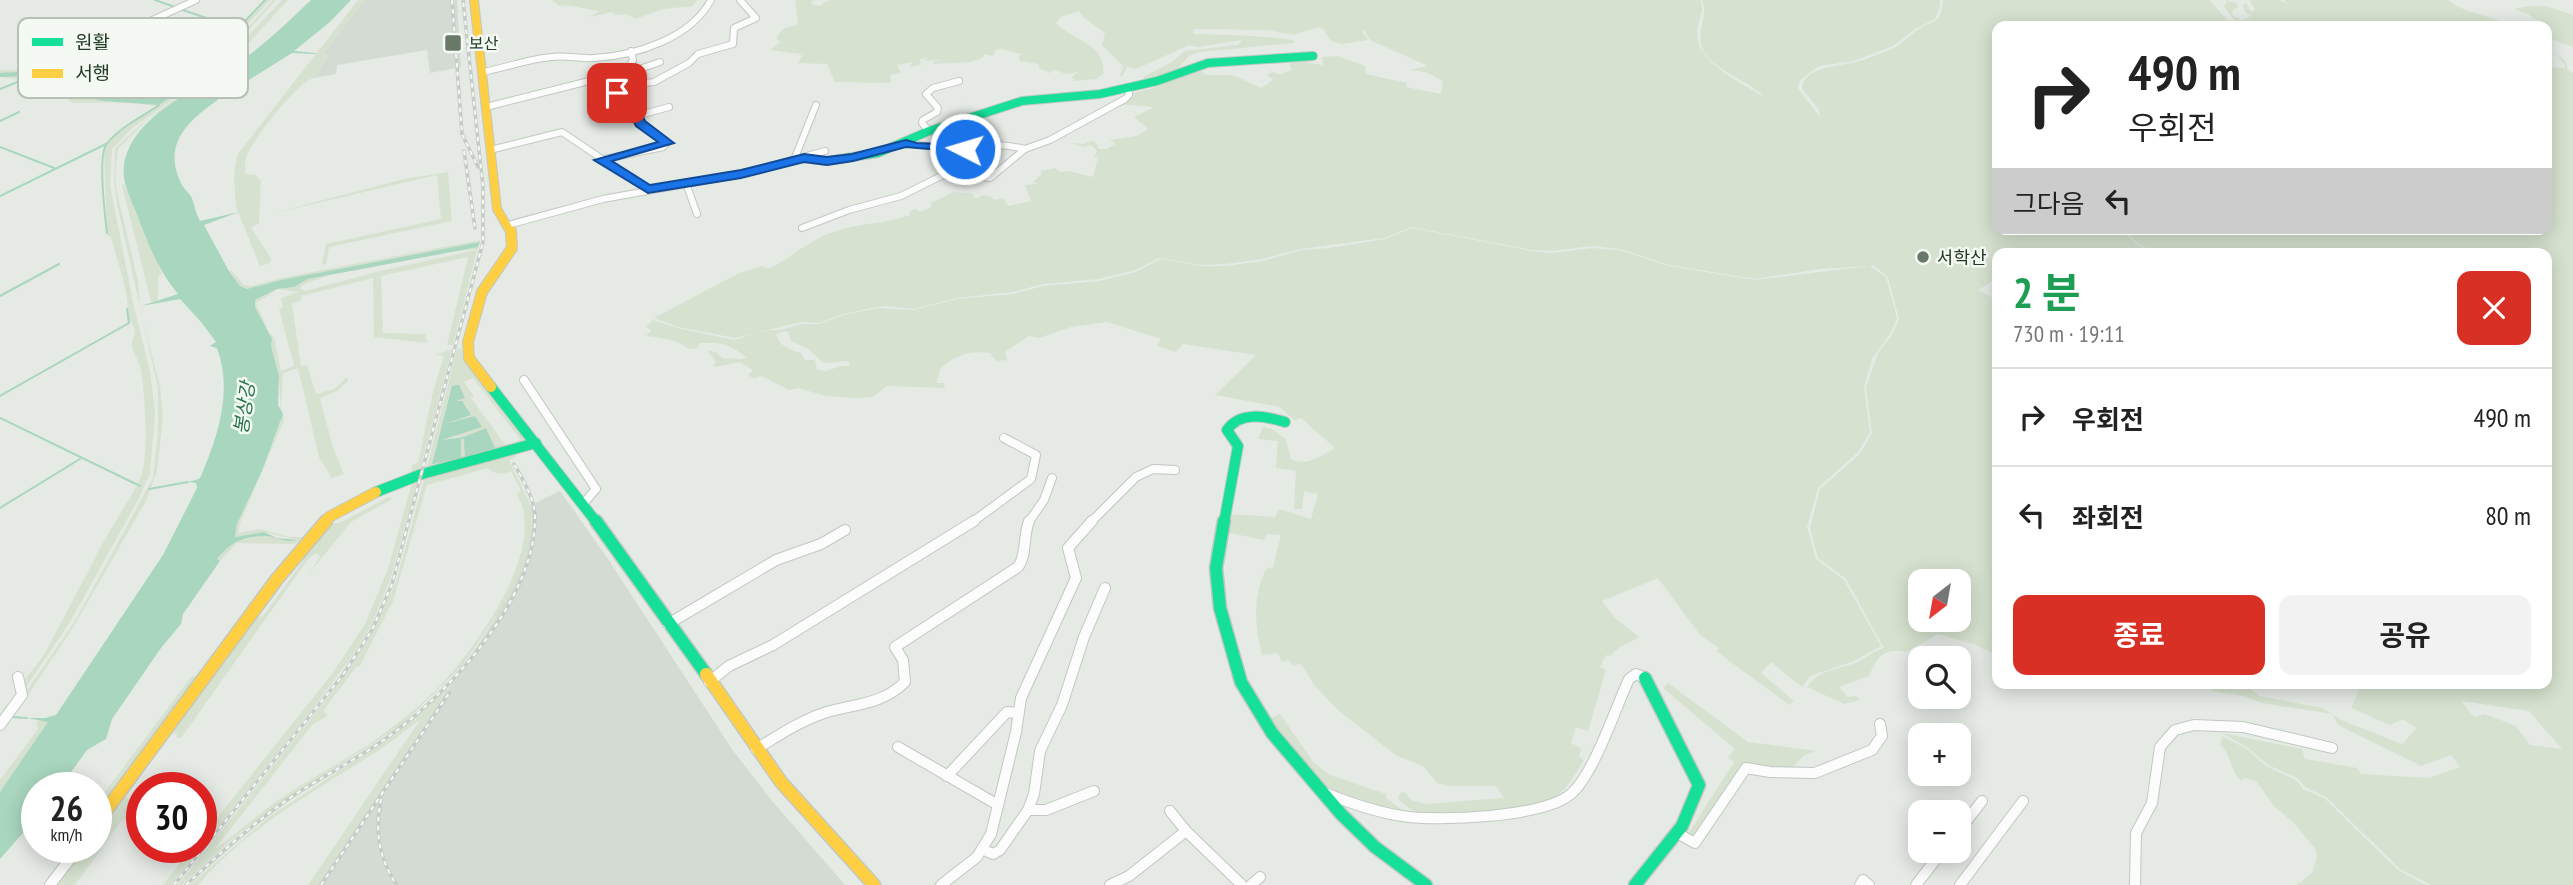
<!DOCTYPE html>
<html lang="ko">
<head>
<meta charset="utf-8">
<style>
  body { margin:0; font-family:"PT Sans Narrow","Noto Sans KR",sans-serif; background:#f2f2f2; color:#222; height:100vh; display:flex; flex-direction:column; font-size:26px; white-space:nowrap }
  * { box-sizing:border-box; margin:0 }
  p { font-size:23px; color:#767676 }
  .icon { flex:none; width:38px; height:38px; fill:none; stroke:currentColor; stroke-width:2; stroke-linecap:round; stroke-linejoin:round }
  .map { position:relative; flex:1; overflow:hidden }
  .details { position:absolute; left:1992px; top:248px; width:560px; height:441px; display:flex; flex-direction:column; background:#fff; border-radius:14px; box-shadow:0 4px 18px #0003 }
  .details>* { flex:none }
  .guide { position:absolute; left:1992px; top:21px; width:560px; height:214px; border-radius:14px; box-shadow:0 4px 18px #0003; background:#fff; color:#222; overflow:hidden }
  .needle { width:46px; rotate:211deg }
  .fabs { position:absolute; left:1908px; top:569px; display:grid; gap:14px }
  .fabs a { display:grid; place-items:center; width:63px; height:63px; border-radius:14px; background:#fff; box-shadow:0 4px 18px #0003; font-size:35px }
  .speed { position:absolute; left:21px; top:772px; display:flex; gap:14px; font-size:35px; font-weight:700; text-align:center }
  .speed>* { display:grid; place-content:center; width:91px; height:91px; border-radius:50%; background:#fff; box-shadow:0 4px 18px #0003; line-height:1 }
  .speed small { font-size:18px; font-weight:400 }
  .speed .limit { border:10px solid #d22; background:#fff; color:#111 }
  .pin { position:absolute; display:grid; place-items:center; width:60px; height:60px; color:#fff; margin:-30px; border-radius:14px; box-shadow:0 4px 10px #0006 }
  .me { position:absolute; width:77px; margin:-38px; rotate:275deg; stroke-linejoin:round; filter:drop-shadow(0 0 5px #0008) }
  .turn { display:flex; align-items:center; gap:24px; height:147px; padding:0 21px; font-size:32px }
  .turn .icon { width:91px; height:91px; stroke-width:2.5 }
  .turn b { display:block; font-size:49px; line-height:60px }
  .then { display:flex; align-items:center; height:66px; padding:0 21px; background:#0003; gap:14px; font-size:26px }
  .round { display:grid; place-items:center; flex:none; width:74px; height:74px; border-radius:14px; background:#f2f2f2 }
  .head { display:flex; align-items:center; justify-content:space-between; height:119px; padding:0 21px }
  h1 { font-size:42px; font-weight:700; line-height:52px; color:#1e9e55 }
  .button { display:flex; gap:14px; margin-top:auto; padding:14px 21px }
  .button a { flex:1; height:80px; border-radius:14px; background:#d93025; color:#fff; font-size:28px; font-weight:700; line-height:80px; text-align:center }
  .button a+a { background:#f2f2f2; color:#222 }
  ul { padding:0; list-style:none }
  li { display:flex; align-items:center; gap:21px; height:98px; padding:0 21px; border-top:2px solid #e0e0e0 }
  li div { flex:1 }
  li b { display:block; font-size:26px }
  li em { font-style:normal }
  .map>svg:first-child { display:block }
</style>
</head>
<body>
<div class="map">
<svg width="2573" height="885" viewBox="0 0 2573 885">
  <rect width="100%" height="100%" fill="#e5eae5"/>
  <g fill="#d4dbd3">
    <path d="M364 0H457L461 67 430 73 427 50 337 65 336 74 314 78 328 56 324 53Z"/>
    <path d="M560 491 608 559 734 752 773 802 845 885H317L495 619 528 544 532 524 531 505Z"/>
  </g>
  <g fill="#d6e2cf" fill-rule="evenodd">
    <path d="M266 0H270L189 88 131 129 112 149 110 185 134 307 150 371 155 413 150 473 138 500 70 622 24 690 23 682 44 655 105 539 136 487H140L137 484C151 469 145 387 140 366 138 359 133 353 132 345 132 340 135 335 135 329L127 315C131 296 116 258 111 237L107 235 104 148 117 134 157 106 124 102 73 103 44 83 0 77 33 76 78 91 79 96 103 101 160 105 171 98 113 96 97 88 41 72 0 73V70L39 69 128 93 177 94Z"/>
    <path d="M273 0H276L201 82H204L282 0H288L224 70 226 71 148 119 118 149 115 175 117 192 138 281 140 309 160 386 163 417 157 471 146 501 74 626 14 716 10 715 75 621 153 478 158 433V388L117 204 114 181 115 148 146 120 196 84Z"/>
    <path d="M358 0H365L324 53 328 56 314 78C299 80 251 141 246 158 244 162 246 169 246 174L256 175 261 181 259 223 251 228 271 258 270 263 260 266 236 207 234 175 237 155Z"/>
    <path d="M552 0H618V4L619 0H697L692 6 664 9 635 19 627 14 616 15 612 12 590 17 600 11C586 10 573 4 559 6Z"/>
    <path d="M795 0H813L811 4 821 6 826 1 834 0H1700C1706 12 1697 19 1697 32 1696 64 1742 82 1765 98 1751 81 1709 69 1702 48 1696 31 1709 15 1702 0H1940V7L1935 19 1915 29 1893 46 1854 61 1819 66 1800 80 1798 89 1821 118 1818 108 1802 89C1804 65 1839 67 1856 62 1868 59 1880 53 1892 49 1902 44 1909 35 1919 29 1937 19 1941 23 1943 0H2209L2233 26H1997V229H2121L2139 246 2157 254H1997V278L1978 290 1997 300V655L1973 644 1938 634 1906 652C1884 647 1877 657 1869 676L1839 687 1848 697 1856 696 1860 700 1844 704 1807 687C1820 668 1839 670 1858 662 1867 657 1874 651 1884 648L1846 579 1818 558 1810 528 1820 489 1860 454 1872 433 1866 388 1878 353 1892 335 1899 319 1888 277 1873 265 1870 266 1886 277 1897 318 1890 334 1872 359 1864 387 1870 432 1858 452 1818 488 1807 527 1816 559 1844 580 1881 646 1854 661 1810 676 1802 687 1771 662 1761 673 1794 701 1789 705 1716 651 1719 648 1700 635 1658 578 1602 601 1615 618 1639 637C1629 644 1617 646 1611 656L1606 655 1600 667 1606 670 1588 731 1576 727 1571 743 1581 748 1579 757 1584 760C1576 772 1567 790 1554 798 1538 809 1445 819 1425 815 1415 813 1404 806 1398 798L1400 793 1405 792 1411 800 1425 804 1504 798 1496 786H1448L1437 783 1423 766 1397 756 1339 711 1315 686 1301 664 1293 665 1289 660 1282 662 1278 653 1262 655C1254 625 1253 596 1266 569L1273 567 1281 535 1267 534 1264 540 1225 532 1228 514 1275 517 1279 509 1311 519 1318 494 1304 491 1302 509H1294L1296 471 1276 468 1278 441 1258 439 1263 427 1272 429 1286 439 1291 459C1307 467 1320 456 1335 448L1301 418 1294 420 1280 407 1215 395 1256 355 1183 344 1176 352 1157 346 1161 339 1107 322 1071 327 1039 338 1029 336 1005 352 1007 360 996 361 990 353C971 350 954 355 940 369L937 383H944L945 388 887 386 873 397 857 398 826 396 798 388 789 390 761 376 754 379 748 375 753 370 740 362 715 367 713 365 716 362 707 350 718 353 722 358 744 359 746 357C727 343 724 343 700 343L697 348 689 349C674 338 664 339 646 336L651 331 646 326 653 320 677 328 735 340 765 330H781L801 324H820L844 315 878 308 913 310 957 299 1013 294 1043 286 1099 281 1136 272 1160 259 1202 266H1226L1263 261 1301 250 1329 248 1385 239 1412 228 1532 251 1552 253 1592 248 1619 250 1669 266 1755 280 1868 266 1820 269 1755 279 1669 265 1620 249 1592 246 1552 251 1532 250 1411 227 1384 238 1300 249 1262 259 1226 264 1202 265 1159 258 1135 270 1099 279 1043 284 1013 292 957 298 913 309 886 306 871 308 843 314 820 323 801 322 735 338 678 327 654 318 739 273 762 266 769 269C792 257 810 239 836 231 859 223 885 224 910 215L909 212 915 209 920 212 931 207V203L953 192 974 194 973 197 977 198 983 195 991 196 994 200 1003 198 1008 206 1031 201 1025 185 1038 184 1033 182 1041 175V171L1055 168 1060 172 1068 171 1093 177 1098 157H1094L1097 151 1091 145 1085 147 1071 143 1084 144 1094 140 1099 149H1107L1115 144 1110 140 1137 136 1148 129 1134 117 1154 107 1118 104 1130 98 1132 93 1154 88V84L1201 71 1206 75H1233L1261 88 1273 80 1267 75 1273 72 1280 75 1292 69 1289 65 1294 57H1309L1307 63 1323 65 1322 57 1338 56 1365 66 1366 74 1407 83 1406 87 1441 94 1443 81 1425 72 1410 70 1428 66 1370 40 1364 30 1362 32 1368 40 1341 44 1331 41 1323 29 1318 27 1293 35 1268 30 1194 29 1193 34C1227 35 1260 35 1293 40L1294 43 1200 52 1189 56 1175 72 1145 82 1143 77 1172 62 1185 51 1238 45 1242 40 1197 47 1189 45 1136 69 1127 67 1122 77 1120 75 1123 66 1102 45 1105 33 1084 18 1079 11 1061 17 1056 23C1071 40 1107 43 1103 74L1096 79 1075 81 1072 77 1078 72 1067 74 1054 70 1050 73 1039 68V64L1020 61 1019 56 1022 54C1011 53 1008 48 995 50L993 56 984 54 983 58 970 62 934 64 933 62 941 60 925 61 928 58 920 59 921 65 909 67 913 62 897 65 901 73 890 75 891 83 835 82 827 64 798 63 802 56 800 54 770 50 781 42 776 38 783 29 798 24ZM785 331 788 332 791 341 808 349 824 363 849 361V366H840L827 371 817 370 815 360H805L801 353C790 350 779 346 776 334ZM1920 581H1958V620H1920Z"/>
    <path d="M2225 0 2237 3 2238 7 2233 10 2232 15 2242 20 2251 16 2245 12 2243 5 2246 3 2251 12 2255 9 2250 1 2254 0H2279L2289 5 2284 0H2448C2464 14 2490 14 2509 26H2239L2223 5 2227 3Z"/>
    <path d="M2529 6H2546L2573 15V47L2546 37V26L2531 25 2540 23 2528 14 2514 9Z"/>
    <path d="M2556 53 2565 61 2568 70 2573 73V885H2431L2400 869 2326 797 2305 787 2297 778 2268 765 2248 748 2222 733 2302 749 2305 759 2357 768 2361 774 2429 778 2460 767 2451 755 2421 766 2338 725 2332 714 2261 703 2244 696 2212 691 2211 684H2243L2260 696 2323 708 2341 720 2402 744 2417 728 2403 719 2390 725 2351 708 2360 688 2352 684H2546V254H2161L2140 245 2123 229H2546V67L2564 68 2565 65ZM2461 701 2529 711 2562 749 2530 745 2516 726 2485 714 2474 717Z"/>
    <path d="M448 172 452 221 329 247 326 264 322 265 326 244 441 219 437 175 270 214 404 179Z"/>
    <path d="M124 184 162 274 158 276V301L151 302 122 185Z"/>
    <path d="M480 240V242L281 280 248 289 240 286 228 271H232L244 285 252 286 281 278Z"/>
    <path d="M478 247 453 345H447L468 257 381 276 383 333 425 334 427 343 374 337 373 278 301 296 302 300 292 304 301 366 307 365 316 394 334 389 347 377 348 381 337 391 320 398 334 451 344 474 332 478 319 457 298 368 283 373 281 407 284 420 240 523 238 533 260 529 290 537H304L299 543 292 544 237 543 220 561 217 560C229 543 243 537 264 536 275 535 285 543 297 540L264 532 235 537 237 524 262 471 281 421 279 376 271 346 272 339 255 307V300L277 289 294 287 308 279ZM473 249 476 250 380 271 305 291 300 288C313 272 445 253 473 249ZM278 289 299 292 281 298 283 308 279 309 294 366 281 371 274 337 269 333 256 303Z"/>
    <path d="M461 348 463 359 527 442 426 471 457 349ZM473 378 520 439V440L506 446 471 398 474 396 464 382ZM452 386 449 402 462 401 444 424 475 416 441 438V440L461 436V438L432 463Z"/>
    <path d="M452 349 419 473 411 475 412 465 418 463 433 392 444 356 436 355Z"/>
    <path d="M515 453 516 457 509 460 531 506 532 527 525 562 508 598 463 665 403 724 276 806 235 837 182 885H178L330 695 370 637 396 582 425 476ZM488 468C495 475 502 475 511 471L521 491 517 494C519 501 524 507 524 514 532 570 475 648 439 687 422 704 402 720 382 735 352 757 318 774 287 794 262 811 239 831 215 849L312 725 328 715 323 711 356 667 360 666 393 601 427 485Z"/>
    <path d="M419 477 390 580 371 626 355 652 309 714 171 885H163L190 850 194 847H201V838L332 674 365 624 388 569 413 479Z"/>
    <path d="M389 497 392 499 351 522 308 575 320 557 316 553 309 558 181 738 176 737 177 734 167 733 254 618 263 616 303 561 301 559 334 523H339Z"/>
    <path d="M199 675 96 821V804L191 677Z"/>
    <path d="M1668 683 1748 742 1816 751 1803 756 1790 771 1745 765 1693 837 1688 834 1734 762 1728 757 1735 749 1663 688Z"/>
    <path d="M450 686 317 885H308L420 720C403 732 387 746 368 757 308 795 245 830 198 885H190L270 816 395 735Z"/>
    <path d="M1280 714 1314 763 1330 775 1386 794V798L1408 814 1348 797 1319 783 1268 719Z"/>
    <path d="M36 721H49L0 792V780L38 729Z"/>
    <path d="M2222 736 2247 749 2266 766 2296 780 2303 789 2324 798 2398 870 2426 885H2297L2312 873 2317 857 2316 850 2294 823 2275 807 2256 781 2245 778 2241 781C2230 771 2231 753 2220 745Z"/>
    <path d="M150 756 146 768 125 796 129 800 131 818 122 820 75 885H54L82 847H96V829Z"/>
  </g>
  <g fill="#a9d6be">
    <path d="M311 0H351L330 22 294 51 316 53 315 54 292 53 223 96C194 117 160 140 181 183 183 188 188 192 191 196 194 202 195 212 200 221L239 212 204 225 230 273 240 286 247 289 281 280 480 242 478 247 308 279 294 287 277 289 255 300V307L272 339 271 346 279 376 278 405 283 414 262 471 237 524 235 537 264 532 277 538 297 540C286 544 276 536 265 536 243 536 230 543 217 559L220 561 183 614 181 624 161 648 112 719 106 739 87 750 60 787 37 788V817L0 859V792L48 722 27 718H45L56 715 163 555 197 488 196 483 188 482 199 479 201 476C218 436 233 391 217 348L210 346 216 342 201 322 180 299 141 306 178 294C159 271 150 248 139 220 133 202 121 184 124 165 132 115 196 91 234 66 262 47 287 23 311 0Z"/>
    <path d="M35 71 85 83 113 96 172 97 159 105 103 101 78 96V91L33 76 0 77V73Z"/>
    <path d="M459 385 465 398 456 401H462L471 415 444 424 475 416 482 427 441 440 464 437 486 428 495 448 465 457 464 439H461V458L432 464 452 386Z"/>
  </g>
  <g fill="none" stroke-linecap="round" stroke-linejoin="round">
    <g stroke="#a9d6be" stroke-width="2">
      <path d="M155 0 175 7"/>
      <path d="M180 9 238 29"/>
      <path d="M138 29 214 56"/>
      <path d="M0 89 22 80"/>
      <path d="M181 89 265 0"/>
      <path d="M0 121 19 112"/>
      <path d="M0 147 54 168"/>
      <path d="M0 196 106 144"/>
      <path d="M107 233C105 216 98 157 106 145 118 128 142 117 159 105"/>
      <path d="M0 296 59 264"/>
      <path d="M0 396 129 323 127 309"/>
      <path d="M0 418 140 486"/>
      <path d="M149 489 188 482"/>
      <path d="M0 508 80 459"/>
      <path d="M13 717 27 718"/>
    </g>
    <g stroke="#c2c7c2" stroke-width="8">
      <g id="street-far2">
        <path d="M50 67 196 0"/>
        <path d="M482 72C505 68 528 59 551 57 565 55 580 59 594 58 635 56 691 38 711 0"/>
        <path d="M625 74 660 62"/>
        <path d="M627 85 654 82 689 63 698 54 733 44 734 28 756 18 740 0"/>
        <path d="M486 107 625 72"/>
        <path d="M636 116 669 107"/>
        <path d="M929 131 922 123 923 120 937 112 938 108 926 94 933 88 959 81"/>
        <path d="M906 143C946 152 986 139 1025 149"/>
        <path d="M490 150 562 132 648 190"/>
        <path d="M600 160 663 147 667 143 640 123 632 106 617 93 627 85 624 76 633 60 631 51"/>
        <path d="M794 160 816 105"/>
        <path d="M686 183 697 214"/>
        <path d="M508 225 603 199 741 174 825 151"/>
        <path d="M802 228 849 210 901 196 945 174 962 173 990 178 1025 149 1050 140 1125 99 1129 95 1128 88"/>
      </g>
    </g>
    <g stroke="#c2c7c2" stroke-width="10">
      <g id="street-far1">
        <path d="M524 380 596 489 583 504"/>
        <path d="M971 523 1031 479 1036 455 1004 438"/>
        <path d="M1028 523 1044 500 1052 478"/>
        <path d="M1090 523 1136 477 1153 469 1175 470"/>
      </g>
    </g>
    <g stroke="#c2c7c2" stroke-width="12">
      <g id="street">
        <path d="M668 624 776 560 821 544 845 530"/>
        <path d="M709 682 729 666 773 645 974 521"/>
        <path d="M0 725 22 695 18 677"/>
        <path d="M898 747 998 805"/>
        <path d="M756 749C778 736 800 721 824 713 853 704 882 705 905 682L903 660 895 647 1018 567C1027 555 1023 536 1029 521"/>
        <path d="M947 776 1007 712 1018 713"/>
        <path d="M1325 793C1350 803 1376 812 1402 816 1438 822 1544 817 1571 794 1594 774 1615 709 1629 679L1636 674 1645 678"/>
        <path d="M1028 810H1046L1094 791"/>
        <path d="M1170 811 1186 831 1242 885"/>
        <path d="M1958 832 1982 801"/>
        <path d="M1677 833 1695 843 1746 768 1770 772 1815 773 1872 750 1882 736 1880 724"/>
        <path d="M982 849 993 854 1000 850 1028 810 1034 794 1040 751 1062 705 1084 637 1105 588"/>
        <path d="M50 885 79 847"/>
        <path d="M941 885 977 857 991 834 1016 732 1021 698 1076 578 1068 548 1092 521"/>
        <path d="M1110 885 1129 876 1186 831"/>
        <path d="M1251 885 1260 877"/>
        <path d="M1860 885 1863 880 1869 885"/>
        <path d="M1916 885 1943 850"/>
        <path d="M1960 885 2023 801"/>
        <path d="M2135 885 2136 833 2152 803 2160 747 2175 730 2194 725 2243 727 2332 748"/>
      </g>
    </g>
    <g stroke="#c2c8c2" stroke-width="10">
      <path id="fast-far2" d="M804 158 827 161 878 153 929 131 1022 101 1100 94 1157 81 1208 63 1313 56"/>
    </g>
    <g stroke="#c2c8c2" stroke-width="12">
      <g id="fast-far1">
        <path d="M491 387 597 523"/>
        <path d="M376 492 422 474 536 443"/>
        <path d="M1224 523 1238 446 1227 430C1240 411 1265 416 1285 422"/>
      </g>
    </g>
    <g stroke="#c2c8c2" stroke-width="15">
      <g id="fast">
        <path d="M596 521 706 674"/>
        <path d="M1224 521 1216 568 1220 608 1241 682 1272 733 1341 814 1375 847 1426 885"/>
        <path d="M1635 885 1682 826 1699 785 1645 678"/>
      </g>
    </g>
    <g stroke="#c2c8c2" stroke-width="10">
      <path id="slow-far2" d="M474 0 497 209 511 233"/>
    </g>
    <g stroke="#c2c8c2" stroke-width="12">
      <g id="slow-far1">
        <path d="M491 387 469 358 468 342 482 292 512 248 511 231"/>
        <path d="M324 523 329 517 376 492"/>
      </g>
    </g>
    <g stroke="#c2c8c2" stroke-width="15">
      <g id="slow">
        <path d="M706 674 781 782 874 885"/>
        <path d="M96 824 277 579 326 521"/>
      </g>
    </g>
    <use href="#street-far2" stroke="#fbfcfb" stroke-width="6"/>
    <use href="#street-far1" stroke="#fbfcfb" stroke-width="8"/>
    <use href="#street" stroke="#fbfcfb" stroke-width="10"/>
    <use href="#fast-far2" stroke="#16e098" stroke-width="8"/>
    <use href="#fast-far1" stroke="#16e098" stroke-width="10"/>
    <use href="#fast" stroke="#16e098" stroke-width="12"/>
    <use href="#slow-far2" stroke="#ffcf43" stroke-width="8"/>
    <use href="#slow-far1" stroke="#ffcf43" stroke-width="10"/>
    <use href="#slow" stroke="#ffcf43" stroke-width="12"/>
    <g stroke="#c7cbc7" stroke-width="3.5">
      <g id="rail">
        <path d="M452 0 462 134 478 167"/>
        <path d="M464 151 475 228"/>
        <path d="M381 799C375 831 378 856 396 884"/>
        <path d="M174 885 342 676 372 630 392 584 483 242V187L463 0"/>
        <path d="M186 885C217 856 249 827 284 802 320 777 361 758 396 731 455 686 535 597 535 518 535 499 523 480 514 464"/>
        <path d="M321 885 449 693"/>
      </g>
    </g>
    <use href="#rail" stroke="#f4f9f3" stroke-width="2" stroke-dasharray="4.5" stroke-linecap="butt"/>
  </g>
  <path fill="#1a73e8" stroke="#114b97" stroke-width="2" d="M613 90H621L637 104 645 121 674 143 612 161 650 185 741 170 804 154 827 157 852 154 906 140 917 143 965 145 971 149 965 152 906 147 853 161 827 165 804 162 741 178 648 193 594 160 658 142 636 126 627 108 611 93Z"/>
  <g fill="#687968" stroke="#f4f9f3" stroke-width="2.5">
    <rect x="444" y="34" width="18" height="18" rx="3.5"/>
    <circle cx="1923" cy="257" r="7"/>
  </g>
  <g text-anchor="middle" dominant-baseline="central" stroke-width="5" stroke-linejoin="round" paint-order="stroke">
    <g font-size="16" fill="#243c25" stroke="#f4f9f3" text-anchor="start">
      <text x="469" y="43">보산</text>
    </g>
    <g font-size="18" fill="#243c25" stroke="#f4f9f3" text-anchor="start">
      <text x="1937" y="257">서학산</text>
    </g>
    <g font-size="19" font-style="italic" fill="#22744b" stroke="#f4f9f3">
      <text transform="translate(244 408) rotate(-82)">봉상강</text>
    </g>
  </g>
  <rect x="18" y="18" width="230" height="80" rx="10" fill="#f4f9f3" stroke="#b6c0b5" stroke-width="2"/>
  <rect x="32" y="38" width="31" height="8" fill="#16e098"/>
  <rect x="32" y="69" width="31" height="9" fill="#ffcf43"/>
  <g font-size="19" fill="#243c25">
    <text x="75" y="49">원활</text>
    <text x="75" y="80">서행</text>
  </g>
</svg>
<div class="fabs">
<a><svg class="needle" viewBox="-14 -14 28 28"><path d="M0-13l5 13h-10z" fill="#e53935"/><path d="M0 13l5-13h-10z" fill="#767676"/></svg></a>
<a><svg class="icon" aria-label="search" viewBox="0 0 24 24"><circle cx="10" cy="10" r="6"/><path d="M15 15l6 6"/></svg></a>
<a>+</a>
<a>−</a>
</div>
<div class="speed"><div>26<small>km/h</small></div><div class="limit">30</div></div>
<div class="pin" style="left:617px;top:93px;background:#d93025"><svg class="icon" aria-label="arrive" viewBox="0 0 24 24"><path d="M6 21V4h12l-3 4 3 4H6"/></svg></div>
<svg class="me" style="left:965px;top:149px" viewBox="-20 -20 40 40"><circle r="17" fill="#1a73e8" stroke="#fff" stroke-width="3"/><path d="M0-11L8 9 0 5-8 9z" fill="#fff"/></svg>
<div class="guide">
<div class="turn"><svg class="icon" aria-label="right" viewBox="0 0 24 24"><path d="M7 20v-9h11M14 6l5 5-5 5"/></svg><div><b>490 m</b>우회전</div></div>
<div class="then">그다음<svg class="icon" aria-label="left" viewBox="0 0 24 24"><path d="M17 20v-9H6M10 6l-5 5 5 5"/></svg></div>
</div>
<section class="details">
<div class="head"><div><h1>2 분</h1><p>730 m · 19:11</p></div><a class="round" style="background:#d93025;color:#fff"><svg class="icon" aria-label="close" viewBox="0 0 24 24"><path d="M6 6l12 12M18 6L6 18"/></svg></a></div>
<ul>
<li><svg class="icon" aria-label="right" viewBox="0 0 24 24"><path d="M7 20v-9h11M14 6l5 5-5 5"/></svg><div><b>우회전</b></div><em>490 m</em></li>
<li><svg class="icon" aria-label="left" viewBox="0 0 24 24"><path d="M17 20v-9H6M10 6l-5 5 5 5"/></svg><div><b>좌회전</b></div><em>80 m</em></li>
</ul>
<div class="button"><a>종료</a><a>공유</a></div>
</section>
</div>
</body>
</html>
